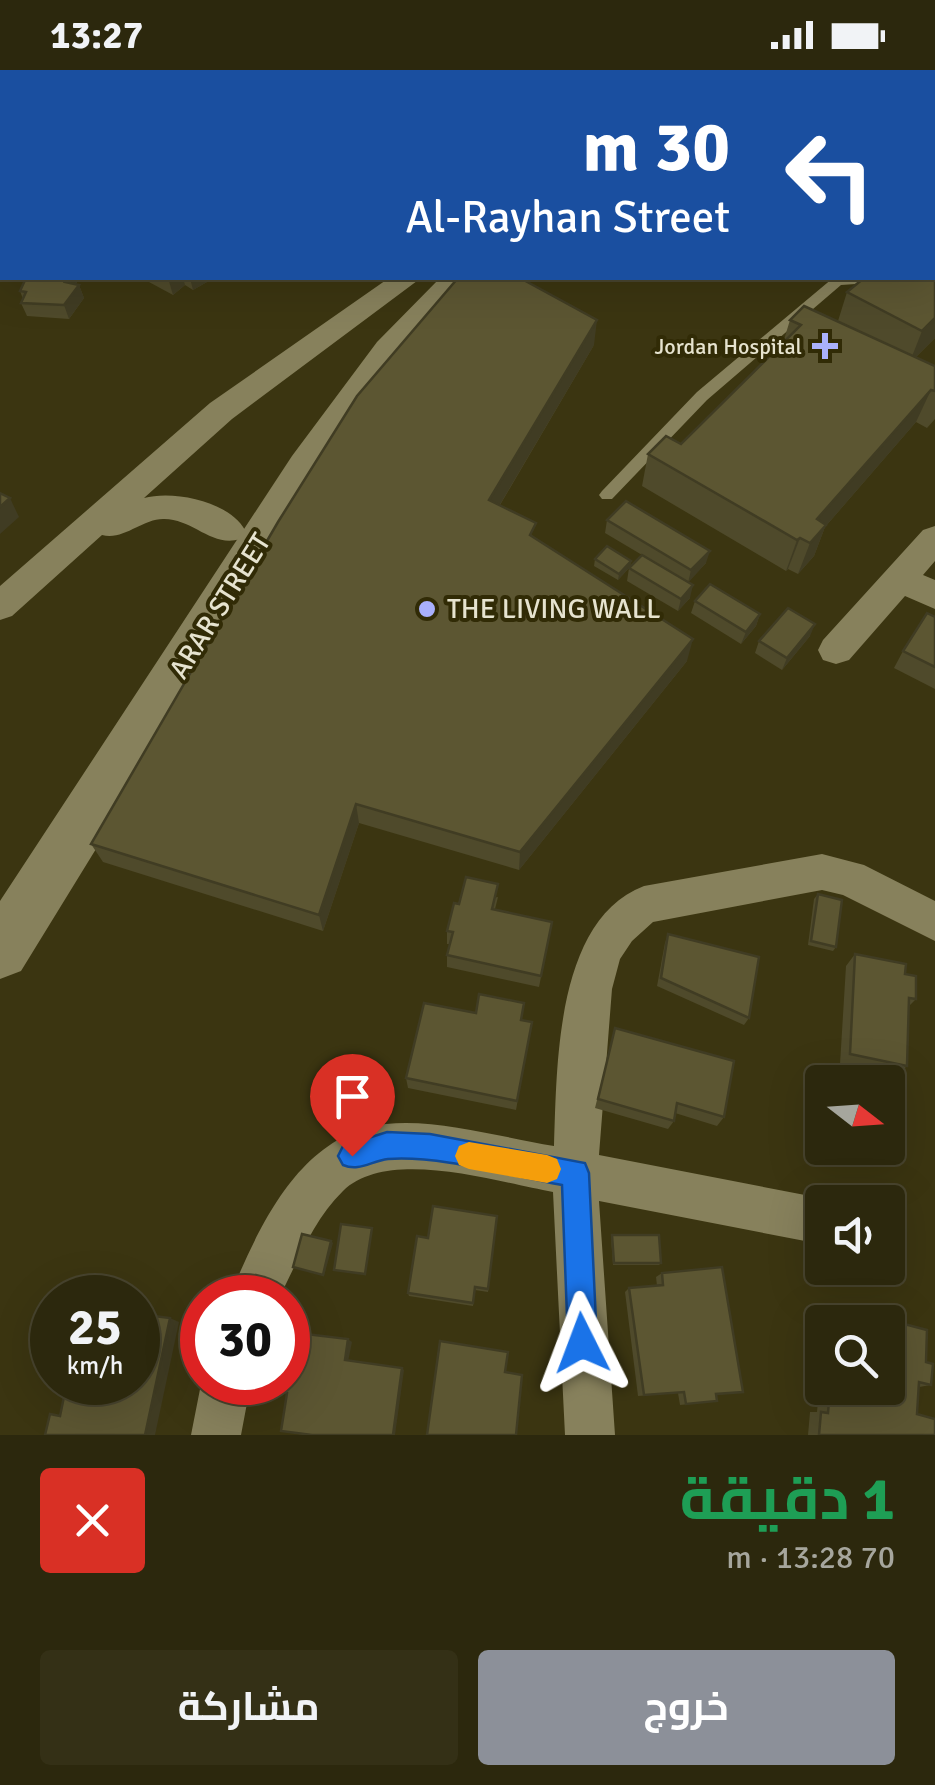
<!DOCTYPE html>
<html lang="ar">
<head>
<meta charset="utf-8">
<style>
  body { margin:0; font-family:Signika,Cairo,sans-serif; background:#343016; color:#f1f3f6; direction:rtl; height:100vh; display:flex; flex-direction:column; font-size:38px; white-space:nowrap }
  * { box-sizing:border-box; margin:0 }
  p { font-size:32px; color:#a6a69d }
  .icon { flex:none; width:55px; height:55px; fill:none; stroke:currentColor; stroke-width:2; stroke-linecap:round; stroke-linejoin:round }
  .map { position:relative; height:1365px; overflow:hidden; direction:ltr }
  .side { display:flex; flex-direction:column; background:#2c280d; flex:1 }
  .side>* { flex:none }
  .top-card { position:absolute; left:0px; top:0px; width:935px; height:210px; box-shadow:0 10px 40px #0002,0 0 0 2px #48442e; direction:rtl; background:#1a4fa0; color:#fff; overflow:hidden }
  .needle { width:65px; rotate:107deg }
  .controls { position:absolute; left:805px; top:995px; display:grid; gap:20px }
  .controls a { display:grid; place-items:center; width:100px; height:100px; border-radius:10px; background:#2c280d; box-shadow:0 10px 40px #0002,0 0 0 2px #48442e; font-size:50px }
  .speed { position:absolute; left:30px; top:1205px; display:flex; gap:20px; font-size:50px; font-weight:700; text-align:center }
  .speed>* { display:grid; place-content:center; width:130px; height:130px; border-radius:50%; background:#2c280d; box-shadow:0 10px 40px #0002,0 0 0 2px #48442e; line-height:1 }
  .speed small { font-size:25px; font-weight:400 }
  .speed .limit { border:15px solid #d22; background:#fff; color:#111 }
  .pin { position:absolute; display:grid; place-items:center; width:85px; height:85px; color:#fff; margin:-102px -42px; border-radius:50% 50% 50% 0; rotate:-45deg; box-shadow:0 0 10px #0007 }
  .pin .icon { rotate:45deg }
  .me { position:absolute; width:110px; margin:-55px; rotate:357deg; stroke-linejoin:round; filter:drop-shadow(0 0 8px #0008) }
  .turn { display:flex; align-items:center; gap:35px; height:210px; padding:0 40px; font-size:45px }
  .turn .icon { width:130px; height:130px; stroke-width:2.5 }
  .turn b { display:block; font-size:70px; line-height:85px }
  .round { display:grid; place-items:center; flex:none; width:105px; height:105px; border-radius:10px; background:#343016 }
  .overview { display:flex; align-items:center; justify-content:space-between; height:170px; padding:0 40px }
  h1 { font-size:60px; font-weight:700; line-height:75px; color:#1e9e55 }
  .button { display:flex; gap:20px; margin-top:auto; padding:20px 40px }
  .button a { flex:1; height:115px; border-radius:10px; background:#8c9099; color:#fff; font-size:40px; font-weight:700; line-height:115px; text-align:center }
  .button a+a { background:#343016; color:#f1f3f6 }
  .status { display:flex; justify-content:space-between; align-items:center; height:70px; padding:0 50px; background:#2c280d; direction:ltr }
  .status svg { height:28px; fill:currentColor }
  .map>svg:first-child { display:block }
</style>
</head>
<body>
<div class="status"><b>13:27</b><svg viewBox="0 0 49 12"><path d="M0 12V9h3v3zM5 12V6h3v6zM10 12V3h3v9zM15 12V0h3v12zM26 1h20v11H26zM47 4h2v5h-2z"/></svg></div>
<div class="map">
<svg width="935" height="1365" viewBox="0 0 935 1365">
  <rect width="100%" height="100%" fill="#3b3511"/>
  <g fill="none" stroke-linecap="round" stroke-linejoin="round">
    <path fill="#87815c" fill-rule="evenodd" d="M833 208H892L885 212 841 215 707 330 612 429H602L599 425 602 421 697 322Z"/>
    <g fill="#87815c" fill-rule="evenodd">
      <rect x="100" y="0" width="24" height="2"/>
      <path d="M249 0H277L278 2H251Z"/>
      <path d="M389 208H421L232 349 144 428C173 420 229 431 245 460L240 469C212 478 192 448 163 449 142 449 123 471 102 465L12 546 0 550V516L210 333Z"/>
      <path d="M935 456V491L923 505 935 510V539L905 526 849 590 836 594 823 590 818 580 823 570 923 460Z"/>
      <path d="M822 784 864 795 935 831V871L843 825 822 820 653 852 632 871 620 889 612 919 599 1085 805 1125 821 1132 822 1162 805 1171 599 1131 615 1365H565L553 1122C496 1112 388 1077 343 1121 313 1150 298 1191 279 1228H229C259 1156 300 1064 386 1054 436 1048 504 1068 554 1076 557 996 555 850 644 816Z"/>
      <path d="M202 1309V1312H251L241 1365H191Z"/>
    </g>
    <path fill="#87815c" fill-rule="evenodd" d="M440 208H482L407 292 324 408 21 901 0 909V831L292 386 377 272Z"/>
    <path fill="#c953a8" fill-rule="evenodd" d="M883 0H924L926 2H885Z"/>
  </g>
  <g fill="#4f4a2b">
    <path d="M16 0H77L76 2H17Z"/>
    <rect x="0" y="43" width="2" height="34"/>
    <path d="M932 87 935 88V168L932 167Z"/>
    <path d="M935 207V268L916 287 935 296V349L927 358 916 352 825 457 814 486 798 504 788 499 786 501 642 416 648 384 681 374 783 273 790 250 838 251 847 222Z"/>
    <path d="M79 208 76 214 79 215 84 228 69 249 27 246 21 233 23 229 20 221Z"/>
    <path d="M148 208H214L193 220 185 215 173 225 149 212Z"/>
    <path d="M594 275 500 435 535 468 687 591 519 800 359 753 323 861 103 792 91 774Z"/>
    <path d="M607 450 706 493 688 512 690 528 678 541 627 511 629 498 618 510 594 496 595 489 631 491 630 497 664 498 605 463Z"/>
    <path d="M695 531 760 544 756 556 741 574 691 543Z"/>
    <path d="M935 547V619L894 598 903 581Z"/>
    <path d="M810 566 782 600 755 583 759 571Z"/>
    <path d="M818 824 836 877 833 881 808 875 814 829Z"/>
    <path d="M498 827 495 839 552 852 539 917 447 897V885L450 874H447V861L459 834Z"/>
    <path d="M668 864 749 948 744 955 657 916 665 873Z"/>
    <path d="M855 884 905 904 916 929 909 936 907 996 896 1006 840 994 846 896Z"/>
    <path d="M476 943 532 952 516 1040 408 1018 406 1008Z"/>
    <path d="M615 958 724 1047 717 1056 675 1043 674 1051 668 1059 595 1038Z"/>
    <path d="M497 1146 488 1222 475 1220 473 1236 409 1226 408 1223 428 1168Z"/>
    <path d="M612 1165 661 1193 659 1195H613L611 1167Z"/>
    <path d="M662 1203 743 1322 716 1325 717 1331 680 1335 678 1323 638 1326 625 1222 629 1218 657 1216 656 1207Z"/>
    <path d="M855 1241 927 1260 926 1292 933 1294 931 1315 919 1317 917 1344 935 1349V1365H808L810 1342H817L820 1307H822V1318H888V1252H843L844 1245Z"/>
  </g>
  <g fill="#403c23">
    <path d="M2 145V205L0 206V153L1 147Z"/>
    <path d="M68 208H79L70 226 65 212Z"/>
    <path d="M168 208H183L185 215 173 225Z"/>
    <path d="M190 208H214L193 220Z"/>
    <path d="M79 215 84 228 69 249 64 235Z"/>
    <path d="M935 248V268L909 294 922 261Z"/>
    <path d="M597 250 594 275 489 453V430Z"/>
    <path d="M931 320 916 352 825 457 814 486 798 504 810 473 817 449Z"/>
    <path d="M10 428 19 447 0 464V437Z"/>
    <path d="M800 468 788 499 786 501 797 470Z"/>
    <path d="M710 481 706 493 688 513 691 500Z"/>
    <path d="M631 491 630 497 618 510 619 504Z"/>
    <path d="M693 515 690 528 678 541 681 529Z"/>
    <path d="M760 544 756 556 741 574 746 562Z"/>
    <path d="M815 554 810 566 782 600 787 588Z"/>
    <path d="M693 569 687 591 519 800 520 782Z"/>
    <path d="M356 734 359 753 323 861 319 845Z"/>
    <path d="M331 1171 333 1173 324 1206 323 1205Z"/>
    <path d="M170 1248 179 1252 155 1365H145Z"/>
    <path d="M348 1269 352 1272 348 1292 345 1290Z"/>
    <path d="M402 1298 404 1300 395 1365H393Z"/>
  </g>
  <g fill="#5c5632" stroke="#403c23" stroke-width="2.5">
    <path d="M148 0H188L190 1 187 2H153Z"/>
    <path d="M0 43H2V56L0 57Z"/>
    <path d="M932 87 935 88V128L932 127Z"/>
    <path d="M2 127V145L1 147 2 152 0 153V128Z"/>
    <path d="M932 206 935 207V248L922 261 847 222 864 208H932Z"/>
    <path d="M26 208H68L65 212 79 215 64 235 21 233 26 222 20 221Z"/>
    <path d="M458 208H520L597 250 489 430 536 453 530 465 693 569 520 782 356 734 319 845 91 774 278 452 357 326Z"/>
    <path d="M804 236 935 296V321L931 320 817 449 826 455 810 473 800 468 797 470 648 384 666 366 681 374 801 255 790 250Z"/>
    <path d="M0 423 10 428 0 437Z"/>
    <path d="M626 431 710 481 691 500 607 450Z"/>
    <path d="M607 476 631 491 619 504 595 489Z"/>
    <path d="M642 485 693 515 681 529 629 498Z"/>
    <path d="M710 514 760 544 746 562 695 531Z"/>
    <path d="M788 538 815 554 787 588 759 571Z"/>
    <path d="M927 543 935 547V597L903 581Z"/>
    <path d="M466 807 498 814 492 839 552 852 541 906 447 885 453 862 447 861 454 833 459 834Z"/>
    <path d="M818 824 842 830 836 877 811 871Z"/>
    <path d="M668 864 759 887 749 948 661 908Z"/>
    <path d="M855 884 906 894 905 904 916 906V929L909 928 907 996 850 984Z"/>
    <path d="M479 924 524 933 521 950 532 952 517 1031 406 1008 424 933 476 943Z"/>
    <path d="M615 958 734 991 724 1047 677 1033 674 1051 598 1029Z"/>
    <path d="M433 1136 497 1146 488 1219 475 1217 473 1233 408 1223 417 1166 428 1168Z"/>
    <path d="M341 1154 372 1158 365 1204 334 1200Z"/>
    <path d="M302 1164 331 1171 323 1205 293 1197Z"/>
    <path d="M612 1165H659L661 1193H614Z"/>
    <path d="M722 1197 743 1322 716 1324 717 1331 686 1334 684 1322 644 1325 629 1218 663 1215 662 1203Z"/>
    <path d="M855 1241 927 1260 926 1292 933 1294 931 1315 919 1312 917 1344 935 1349V1365H819L821 1342 828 1343 830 1318H888V1252H854Z"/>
    <path d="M138 1244 170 1248 145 1365H45L50 1344 60 1346 67 1312H138Z"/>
    <path d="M289 1262 348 1269 345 1290 402 1298 393 1365H312L281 1361 287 1323 279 1322 280 1312H288V1272Z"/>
    <path d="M440 1271 508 1282 505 1302 522 1305 516 1365H427Z"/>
  </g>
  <path fill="#1a73e8" stroke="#114b97" stroke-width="2.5" d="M387 1062 430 1064 585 1093 589 1103 597 1273 593 1284 582 1288 572 1284 568 1273 562 1115C510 1106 440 1085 388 1089 371 1091 359 1102 343 1095L338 1086 343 1076Z"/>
  <path fill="#f59e0b" d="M469 1072 547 1085 557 1089 561 1099 557 1109 547 1113 469 1099 459 1095 455 1086 459 1076Z"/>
  <g fill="#a9b0fc" stroke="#312b06" stroke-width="4">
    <path d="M820 261h10v10h10v10h-10v10h-10v-10h-10v-10h10z"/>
    <circle cx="427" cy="539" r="10"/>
  </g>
  <g text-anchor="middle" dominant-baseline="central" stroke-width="8" stroke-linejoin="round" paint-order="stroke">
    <g font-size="22" fill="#e6e3cf" stroke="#312b06" text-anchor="end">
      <text x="802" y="276">Jordan Hospital</text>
    </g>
    <g font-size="28" fill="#e6e3cf" stroke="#312b06">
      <text transform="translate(220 536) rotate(-58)">ARAR STREET</text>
    </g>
    <g font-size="28" fill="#e6e3cf" stroke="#312b06" text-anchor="start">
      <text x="447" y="539">THE LIVING WALL</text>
    </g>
  </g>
</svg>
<div class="controls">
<a><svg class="needle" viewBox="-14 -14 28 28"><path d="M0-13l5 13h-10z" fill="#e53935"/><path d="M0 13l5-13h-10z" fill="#a6a69d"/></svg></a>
<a><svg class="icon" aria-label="sound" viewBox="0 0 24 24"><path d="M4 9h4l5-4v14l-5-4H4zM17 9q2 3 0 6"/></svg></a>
<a><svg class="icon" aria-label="search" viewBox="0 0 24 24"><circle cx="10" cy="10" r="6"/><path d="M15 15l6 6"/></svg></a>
</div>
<div class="speed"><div>25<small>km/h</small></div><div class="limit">30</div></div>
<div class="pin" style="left:352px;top:1086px;background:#d93025"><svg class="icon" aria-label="arrive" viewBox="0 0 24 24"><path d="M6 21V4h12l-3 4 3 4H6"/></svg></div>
<svg class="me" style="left:582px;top:1273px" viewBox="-20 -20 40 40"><path d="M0-17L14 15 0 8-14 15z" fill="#1a73e8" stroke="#fff" stroke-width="4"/></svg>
<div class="top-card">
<div class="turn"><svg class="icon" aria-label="left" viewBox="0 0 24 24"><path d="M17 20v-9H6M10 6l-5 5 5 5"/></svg><div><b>30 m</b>Al-Rayhan Street</div></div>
</div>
</div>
<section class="side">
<div class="overview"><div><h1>1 دقيقة</h1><p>70 m · 13:28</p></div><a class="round" style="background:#d93025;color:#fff"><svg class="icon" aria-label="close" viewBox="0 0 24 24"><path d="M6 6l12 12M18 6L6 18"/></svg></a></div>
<div class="button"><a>خروج</a><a>مشاركة</a></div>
</section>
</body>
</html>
